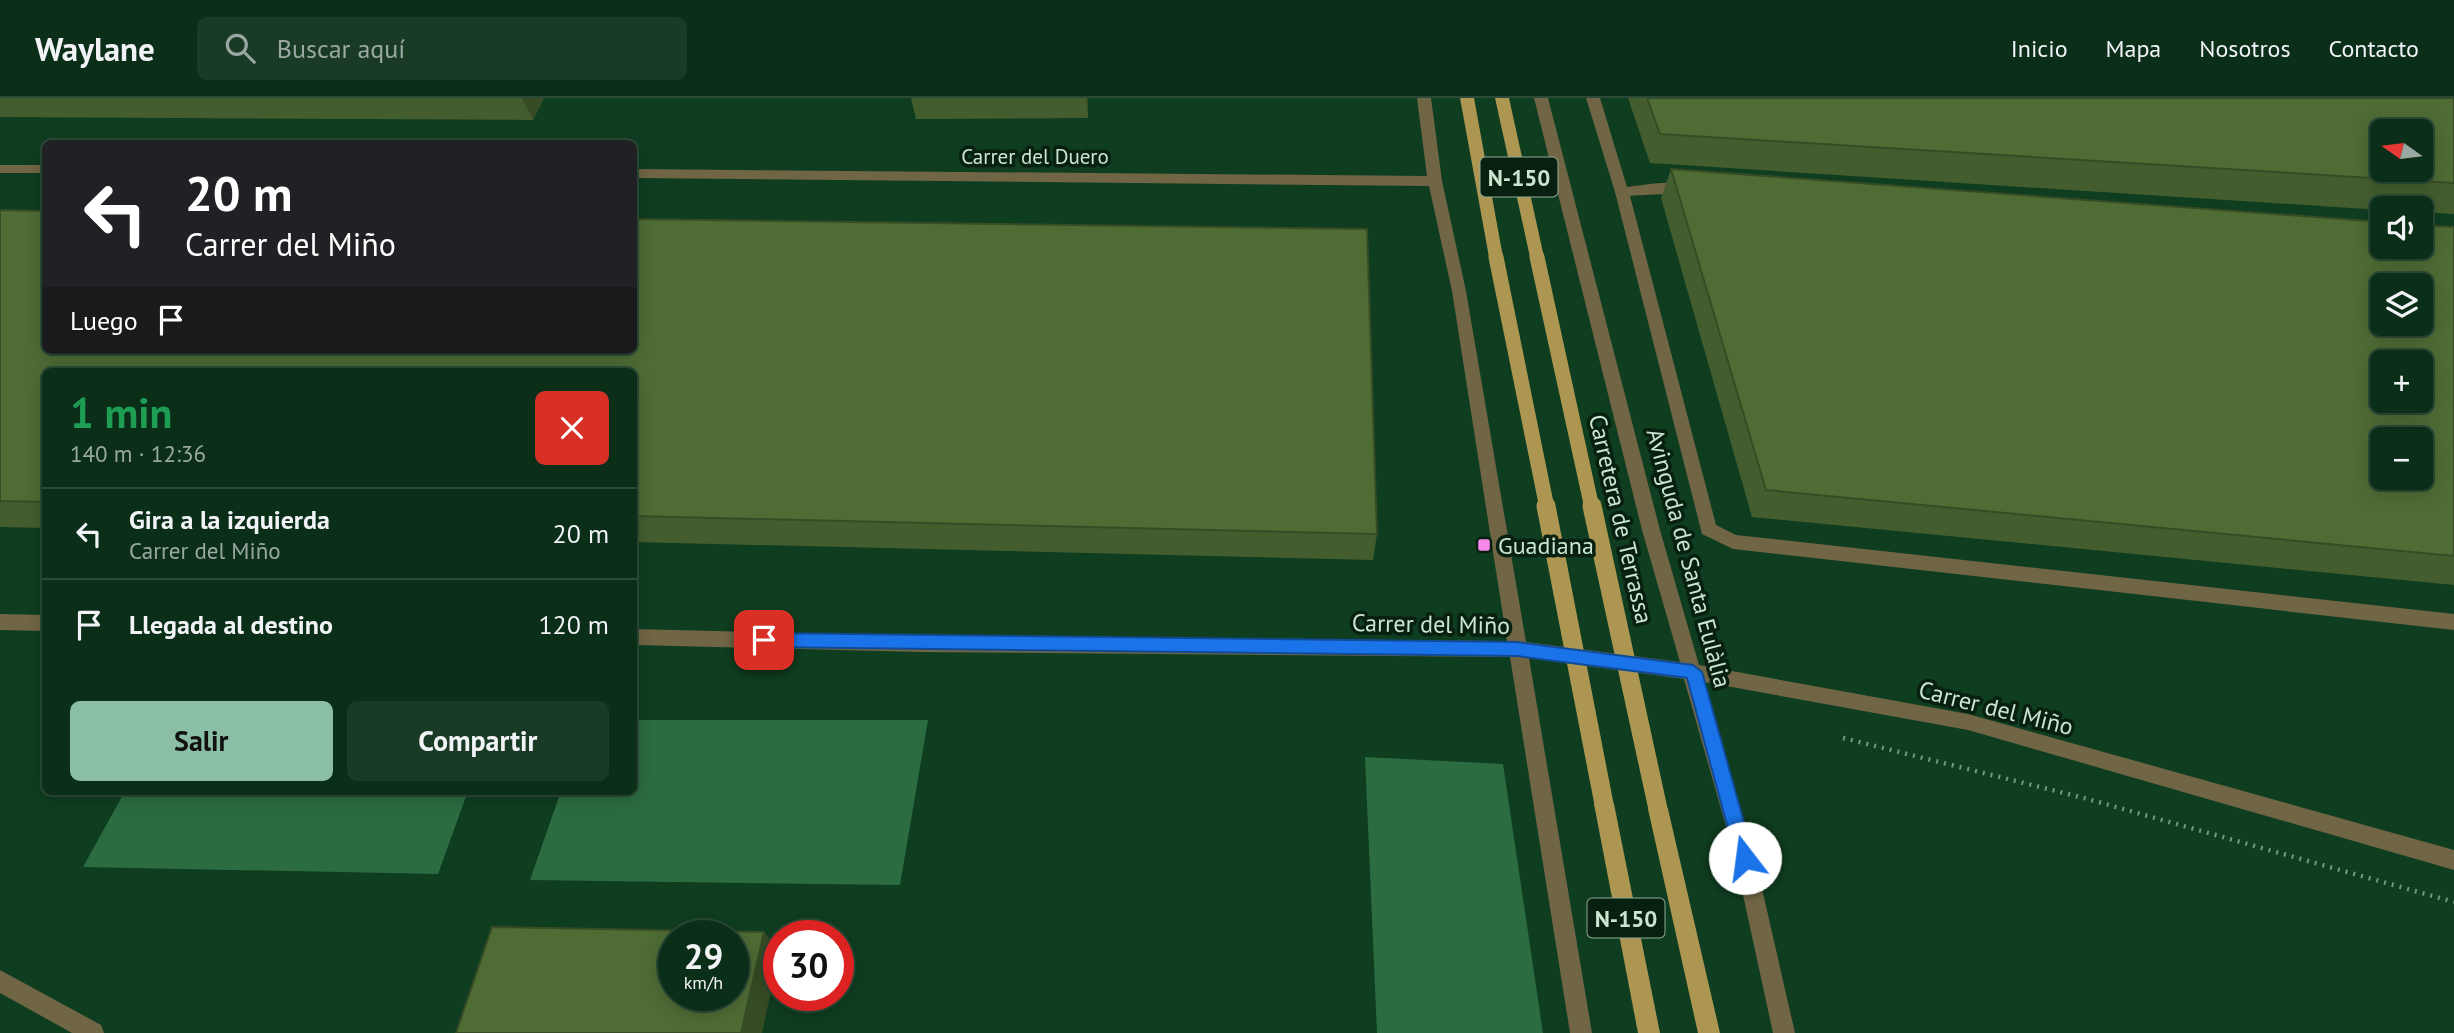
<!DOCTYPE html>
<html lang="es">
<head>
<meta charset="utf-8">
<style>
  body { margin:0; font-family:"PT Sans",sans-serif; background:#193a25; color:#f1f3f6; height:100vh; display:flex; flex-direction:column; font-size:26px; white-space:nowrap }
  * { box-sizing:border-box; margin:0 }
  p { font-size:23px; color:#9aa8a2 }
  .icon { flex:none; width:38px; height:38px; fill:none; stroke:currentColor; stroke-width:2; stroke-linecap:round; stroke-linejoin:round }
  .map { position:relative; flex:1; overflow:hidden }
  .panel { position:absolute; left:42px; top:270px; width:595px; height:427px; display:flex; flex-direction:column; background:#0b2e18; border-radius:10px; box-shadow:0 4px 18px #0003,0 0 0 2px #2b4a37 }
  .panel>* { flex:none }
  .guide { position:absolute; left:42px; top:42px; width:595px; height:214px; border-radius:10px; box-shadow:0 4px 18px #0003,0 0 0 2px #2b4a37; background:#202124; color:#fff; overflow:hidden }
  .needle { width:46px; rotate:284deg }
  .tools { position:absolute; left:2370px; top:21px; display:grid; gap:14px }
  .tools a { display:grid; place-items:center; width:63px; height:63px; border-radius:10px; background:#0b2e18; box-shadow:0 4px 18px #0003,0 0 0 2px #2b4a37; font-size:35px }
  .speed { position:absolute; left:658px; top:822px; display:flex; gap:14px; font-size:35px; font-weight:700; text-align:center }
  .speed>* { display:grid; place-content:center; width:91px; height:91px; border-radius:50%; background:#0b2e18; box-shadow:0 4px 18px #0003,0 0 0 2px #2b4a37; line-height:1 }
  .speed small { font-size:18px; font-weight:400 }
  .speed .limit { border:10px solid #d22; background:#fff; color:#111 }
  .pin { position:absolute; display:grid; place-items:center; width:60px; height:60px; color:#fff; margin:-30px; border-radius:14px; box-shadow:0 4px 10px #0006 }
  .me { position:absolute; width:77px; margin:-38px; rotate:345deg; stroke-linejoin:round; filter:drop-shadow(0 0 5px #0008) }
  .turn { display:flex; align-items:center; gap:24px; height:147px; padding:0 28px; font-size:32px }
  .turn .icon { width:91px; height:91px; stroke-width:2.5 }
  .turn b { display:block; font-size:49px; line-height:60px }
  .then { display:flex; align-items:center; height:66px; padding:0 28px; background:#0003; gap:14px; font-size:26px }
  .round { display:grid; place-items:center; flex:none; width:74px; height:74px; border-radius:10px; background:#193a25 }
  .summary { display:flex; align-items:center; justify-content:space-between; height:119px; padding:0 28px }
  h1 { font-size:42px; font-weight:700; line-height:52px; color:#1e9e55 }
  .button { display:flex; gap:14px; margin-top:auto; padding:14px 28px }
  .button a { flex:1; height:80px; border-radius:10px; background:#8abfa5; color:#111; font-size:28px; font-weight:700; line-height:80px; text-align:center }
  .button a+a { background:#193a25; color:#f1f3f6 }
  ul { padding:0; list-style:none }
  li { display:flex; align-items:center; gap:21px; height:91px; padding:0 28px; border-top:2px solid #2b4a37 }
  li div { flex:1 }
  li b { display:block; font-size:26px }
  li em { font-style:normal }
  header { display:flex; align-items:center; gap:42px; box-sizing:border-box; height:98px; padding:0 35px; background:#0b2e18; border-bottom:2px solid #2b4a37 }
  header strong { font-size:33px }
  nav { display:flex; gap:38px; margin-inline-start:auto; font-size:24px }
  .search { width:490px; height:63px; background:#193a25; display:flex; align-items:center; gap:18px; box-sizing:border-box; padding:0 24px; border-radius:10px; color:#9aa8a2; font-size:26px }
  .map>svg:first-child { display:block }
</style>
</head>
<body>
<header>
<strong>Waylane</strong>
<div class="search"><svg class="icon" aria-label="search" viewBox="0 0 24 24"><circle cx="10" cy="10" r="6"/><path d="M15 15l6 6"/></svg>Buscar aquí</div>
<nav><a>Inicio</a><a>Mapa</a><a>Nosotros</a><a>Contacto</a></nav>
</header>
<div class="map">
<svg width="2454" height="935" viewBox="0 0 2454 935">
  <rect width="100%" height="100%" fill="#0f3d20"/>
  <g fill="#2c6c41">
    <path d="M634 622H928L900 787 530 782 561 693H634Z"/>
    <path d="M1365 659 1503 666 1543 935H1377Z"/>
    <path d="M125 693H468L438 776 83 769Z"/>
  </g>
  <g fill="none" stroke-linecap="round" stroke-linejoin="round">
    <path stroke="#73987e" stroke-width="4.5" stroke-dasharray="2 6" stroke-linecap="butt" d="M1843 640 2084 700 2454 804"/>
    <path fill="#706545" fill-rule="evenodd" d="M1586 0H1600L1627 89C1645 87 1681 79 1695 92 1689 97 1643 96 1630 98L1716 427 1736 437 2454 516V532L1733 451 1702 436 1615 94Z"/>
    <g fill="#706545" fill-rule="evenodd">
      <path d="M1417 0H1431L1442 83 1466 193 1526 544 1680 564 1642 432 1534 0H1548L1660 432 1699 567 1968 616 2454 752V772L1968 632 1704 584 1755 760 1795 935H1773L1735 760 1684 581 1529 560 1592 935H1570L1510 559 921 554 634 547V531L921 538 1507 543 1452 193 1429 88 634 80V71L1427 78Z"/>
      <rect x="0" y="67" width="46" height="8"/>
      <path d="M0 516 46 517V533L0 532Z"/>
      <path d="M0 872 101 927 104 935H72L0 895Z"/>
    </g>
    <g fill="#ac9652" fill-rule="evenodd">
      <path d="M1460 0H1474L1503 159 1496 164 1489 159Z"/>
      <path d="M1495 0H1509L1544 159 1537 164 1530 159Z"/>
      <path d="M1604 697 1611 700 1614 706 1660 935H1638L1594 706 1597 700Z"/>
      <path d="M1658 702 1665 705 1668 711 1720 935H1698L1648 711 1651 705Z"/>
    </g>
    <g stroke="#ac9652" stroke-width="15">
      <path d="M1496 159 1547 410"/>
      <path d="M1537 159 1592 410"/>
    </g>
    <g stroke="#ac9652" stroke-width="19">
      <path d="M1546 408 1604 706"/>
      <path d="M1592 408 1658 711"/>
    </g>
  </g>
  <g fill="#445d2e">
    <path d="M0 0H544L533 22 0 19Z"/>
    <path d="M911 0H1088V20L916 21Z"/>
    <path d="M1628 0H2454V116L2420 114V110H2382V112L1650 65Z"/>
    <path d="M1671 71 2454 129V487L1752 419 1661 100Z"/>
    <path d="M0 112 1377 436 1373 462 634 444V273H46V430L0 429Z"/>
  </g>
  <g fill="#374c25">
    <path d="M522 0H544L533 22Z"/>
    <path d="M1086 0H1088V20Z"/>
    <path d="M764 834 779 851V856L762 935H741Z"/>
  </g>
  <g fill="#4f6c35" stroke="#374c25" stroke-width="2" fill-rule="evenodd">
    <path d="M1647 0H2454V85L1660 36ZM2382 33H2420V72H2382Z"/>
    <path d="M1671 71 2382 124V149H2420V127L2454 129V458L1766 392ZM2382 187H2420V226H2382ZM2382 264H2420V303H2382ZM2382 341H2420V380H2382Z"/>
    <path d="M0 112 46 113V252H634V121L1367 131 1377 436 634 418V273H46V404L0 403Z"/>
    <path d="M492 829 764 834 741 935H456ZM674 838H733V898H674Z"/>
  </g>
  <path fill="#1a73e8" stroke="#114b97" stroke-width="2" d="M764 535 1517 544 1693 567 1702 574 1754 760 1751 766 1745 769 1738 766 1736 760 1687 580 1517 558 764 549 756 542Z"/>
  <rect fill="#f888ea" stroke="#082010" stroke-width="2.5" x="1477" y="440" width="14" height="14" rx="3.5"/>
  <g text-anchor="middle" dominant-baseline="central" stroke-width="7" stroke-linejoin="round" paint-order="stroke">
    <g font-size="21" fill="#c9e6cf" stroke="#082010">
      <text x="1035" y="58">Carrer del Duero</text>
    </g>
    <g fill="#082010" stroke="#8fab96" stroke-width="2">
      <rect x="1480.5" y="59.5" width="77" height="39" rx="5"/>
      <rect x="1587.5" y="800.5" width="77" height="39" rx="5"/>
    </g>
    <g font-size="23" font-weight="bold" fill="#c9e6cf">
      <text x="1519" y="79">N-150</text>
      <text x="1626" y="820">N-150</text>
    </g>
    <g font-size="24" fill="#c9e6cf" stroke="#082010">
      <text transform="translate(1621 421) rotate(77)">Carretera de Terrassa</text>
      <text transform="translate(1689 460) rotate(75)">Avinguda de Santa Eulàlia</text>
      <text transform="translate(1431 526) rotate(1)">Carrer del Miño</text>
      <text transform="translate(1996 610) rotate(14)">Carrer del Miño</text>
    </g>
    <g font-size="24" fill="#c9e6cf" stroke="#082010" text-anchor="start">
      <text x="1498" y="447">Guadiana</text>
    </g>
  </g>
</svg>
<div class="tools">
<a><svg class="needle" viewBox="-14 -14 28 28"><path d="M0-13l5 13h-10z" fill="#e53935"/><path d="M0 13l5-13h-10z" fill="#9aa8a2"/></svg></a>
<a><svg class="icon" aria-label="sound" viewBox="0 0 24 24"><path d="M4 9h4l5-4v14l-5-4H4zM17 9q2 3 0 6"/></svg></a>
<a><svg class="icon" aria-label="layers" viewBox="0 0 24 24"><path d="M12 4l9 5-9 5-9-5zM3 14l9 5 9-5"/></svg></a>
<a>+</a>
<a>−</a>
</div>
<div class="speed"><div>29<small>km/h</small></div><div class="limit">30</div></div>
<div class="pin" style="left:764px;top:542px;background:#d93025"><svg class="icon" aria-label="arrive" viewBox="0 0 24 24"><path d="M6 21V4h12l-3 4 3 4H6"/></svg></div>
<svg class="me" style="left:1745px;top:760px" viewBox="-20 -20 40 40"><circle r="19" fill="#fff"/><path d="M0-13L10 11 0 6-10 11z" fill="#1a73e8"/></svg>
<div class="guide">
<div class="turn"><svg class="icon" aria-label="left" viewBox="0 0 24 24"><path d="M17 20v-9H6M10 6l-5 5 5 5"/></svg><div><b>20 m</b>Carrer del Miño</div></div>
<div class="then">Luego<svg class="icon" aria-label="arrive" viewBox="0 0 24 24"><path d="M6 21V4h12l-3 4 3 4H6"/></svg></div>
</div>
<section class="panel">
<div class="summary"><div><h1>1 min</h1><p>140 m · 12:36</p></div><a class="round" style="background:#d93025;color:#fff"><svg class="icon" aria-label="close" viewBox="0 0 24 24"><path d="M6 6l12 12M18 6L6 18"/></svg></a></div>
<ul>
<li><svg class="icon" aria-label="left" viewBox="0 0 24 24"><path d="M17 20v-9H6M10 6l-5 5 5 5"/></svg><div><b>Gira a la izquierda</b><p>Carrer del Miño</p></div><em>20 m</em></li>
<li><svg class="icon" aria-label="arrive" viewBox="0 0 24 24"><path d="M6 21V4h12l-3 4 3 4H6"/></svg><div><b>Llegada al destino</b></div><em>120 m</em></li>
</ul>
<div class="button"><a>Salir</a><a>Compartir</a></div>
</section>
</div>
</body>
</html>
